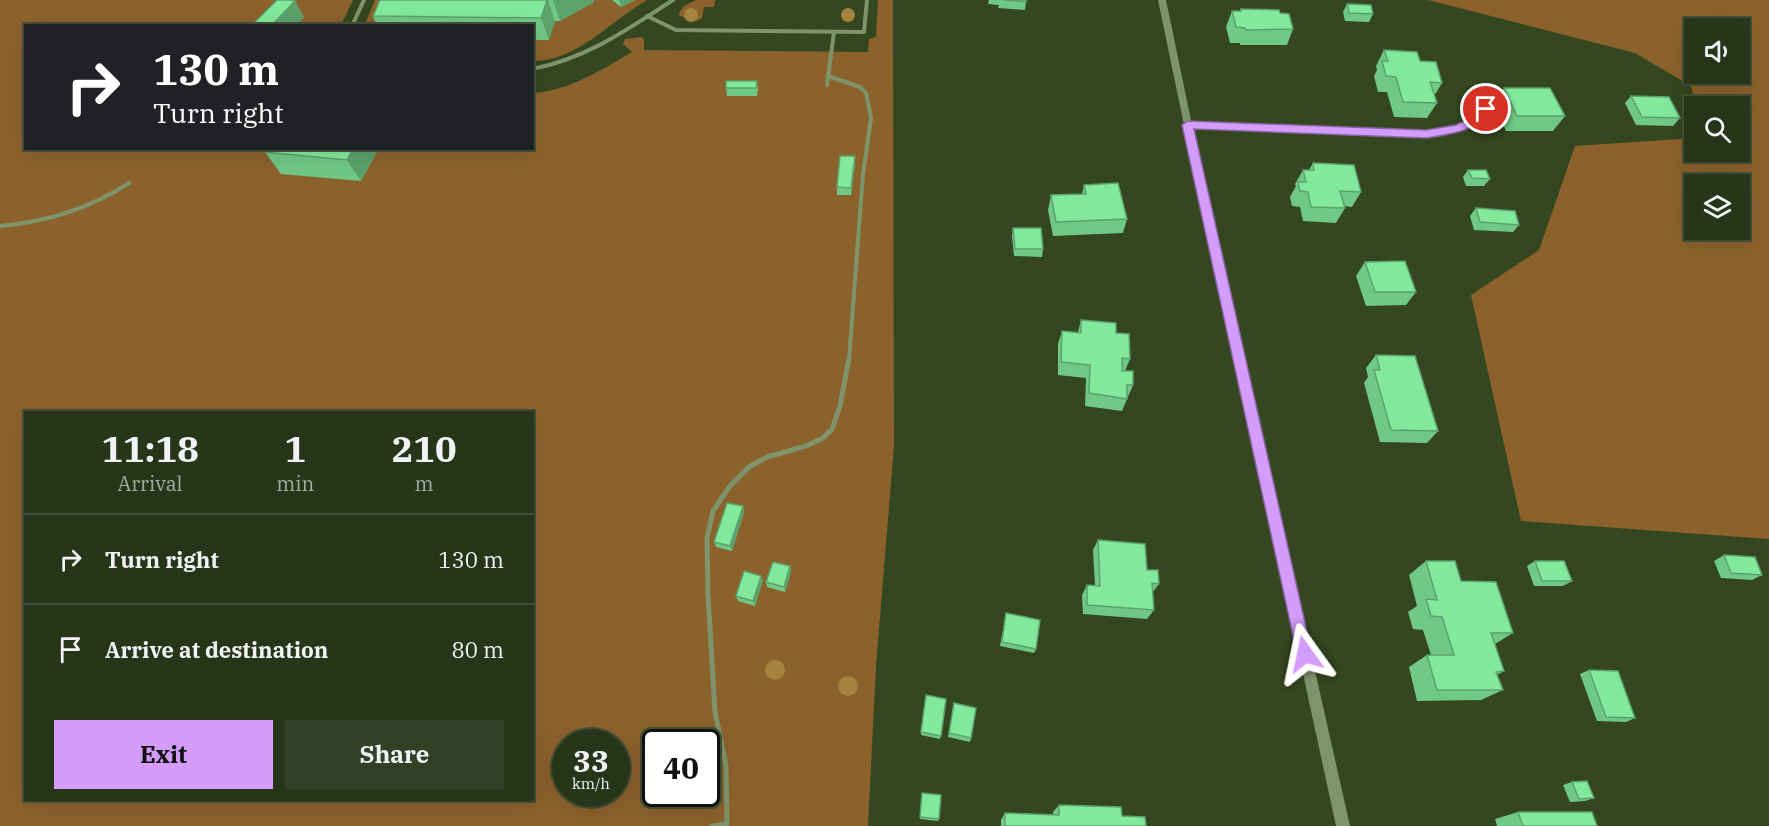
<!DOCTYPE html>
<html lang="en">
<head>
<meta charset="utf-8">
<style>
  body { margin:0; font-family:"IBM Plex Serif",serif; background:#334025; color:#f1f3f6; height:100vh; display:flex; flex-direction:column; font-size:22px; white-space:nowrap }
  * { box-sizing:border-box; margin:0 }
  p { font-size:20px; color:#a4aba2 }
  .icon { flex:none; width:33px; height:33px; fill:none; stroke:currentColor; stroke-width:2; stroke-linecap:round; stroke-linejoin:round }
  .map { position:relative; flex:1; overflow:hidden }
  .sheet { position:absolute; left:24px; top:411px; width:510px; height:390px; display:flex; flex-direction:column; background:#273518; border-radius:0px; box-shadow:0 6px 24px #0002,0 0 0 2px #435037 }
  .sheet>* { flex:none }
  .guide { position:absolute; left:24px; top:24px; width:510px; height:126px; border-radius:0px; box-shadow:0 6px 24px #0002,0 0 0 2px #435037; background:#202124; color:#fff; overflow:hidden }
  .buttons { position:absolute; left:1684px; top:18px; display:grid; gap:12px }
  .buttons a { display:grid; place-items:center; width:66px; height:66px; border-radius:0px; background:#273518; box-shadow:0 6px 24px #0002,0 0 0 2px #435037; font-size:30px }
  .speed { position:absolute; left:552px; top:729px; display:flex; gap:12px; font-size:30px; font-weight:700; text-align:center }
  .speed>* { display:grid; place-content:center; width:78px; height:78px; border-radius:50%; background:#273518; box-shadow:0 6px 24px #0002,0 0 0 2px #435037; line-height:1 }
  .speed small { font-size:15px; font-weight:400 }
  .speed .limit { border:3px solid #111; border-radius:9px; background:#fff; color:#111 }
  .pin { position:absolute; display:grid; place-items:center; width:51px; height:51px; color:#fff; margin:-26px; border:3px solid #fff; border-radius:50%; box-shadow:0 2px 6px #0007 }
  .me { position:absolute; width:66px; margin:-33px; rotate:348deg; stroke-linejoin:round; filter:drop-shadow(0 0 4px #0008) }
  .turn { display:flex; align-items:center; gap:21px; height:126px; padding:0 30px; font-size:27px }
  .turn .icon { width:78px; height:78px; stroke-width:2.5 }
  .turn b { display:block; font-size:42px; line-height:51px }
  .eta { display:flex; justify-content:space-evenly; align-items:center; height:102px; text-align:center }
  .eta b { font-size:36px; font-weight:800; line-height:42px }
  .action { display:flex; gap:12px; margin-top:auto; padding:12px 30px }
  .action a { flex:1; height:69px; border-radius:0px; background:#d49cfb; color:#111; font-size:24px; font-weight:800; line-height:69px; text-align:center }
  .action a+a { background:#334025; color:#f1f3f6 }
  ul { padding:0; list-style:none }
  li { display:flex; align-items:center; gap:18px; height:90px; padding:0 30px; border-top:2px solid #435037 }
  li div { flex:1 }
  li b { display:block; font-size:22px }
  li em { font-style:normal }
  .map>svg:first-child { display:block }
</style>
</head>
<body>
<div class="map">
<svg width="1769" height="826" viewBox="0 0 1769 826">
  <rect width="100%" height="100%" fill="#344720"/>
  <g fill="#8c622c" fill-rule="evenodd">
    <path d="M0 0H353L341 25 26 26V148H532L533 93C570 90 600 71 632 52L623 44 625 39 642 37 644 40V50L868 52 869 39 876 37 878 0H893L894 446 876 666 868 826H0ZM26 412H532V800H26ZM566 742H616V794H566ZM656 742H706V794H656Z"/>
    <path d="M375 0H647C610 21 578 61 533 61L532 26H364Z"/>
    <path d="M696 0H715L714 7H704L702 18 698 21 680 16 679 13 684 6Z"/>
    <path d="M1428 0H1769V539L1521 521 1471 295 1539 250 1575 146 1695 138V152H1740V106H1696L1691 86 1635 53ZM1695 28H1740V74H1695ZM1695 184H1740V230H1695Z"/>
  </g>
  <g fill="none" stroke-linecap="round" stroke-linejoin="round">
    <g stroke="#7f946b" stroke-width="4">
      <path d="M647 16 676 30 864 32 867 0"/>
      <path d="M352 26 364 0"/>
      <path d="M532 69C586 59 628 29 673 0"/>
      <path d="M828 76 860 87 866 93 871 118 863 174 849 360"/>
      <path d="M827 85 834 32"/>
      <path d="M1188 125 1426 134 1459 127 1486 109"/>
      <path d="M0 226C47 222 89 209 129 183"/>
    </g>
    <path stroke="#7f946b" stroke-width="5" d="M712 826 727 824 726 765 715 712 708 595 707 538 713 511 730 486 749 467 767 457 806 446 823 438 832 429 840 406 849 358"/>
    <path fill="#7f946b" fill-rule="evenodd" d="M1158 0H1166L1192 125 1350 826H1336L1184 125Z"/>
  </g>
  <g fill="#a4843e">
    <circle cx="691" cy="15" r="7"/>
    <circle cx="848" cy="15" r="7"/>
    <circle cx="775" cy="670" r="10"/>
    <circle cx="848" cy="686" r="10"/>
  </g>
  <g fill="#70c885">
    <path d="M380 0H594V2L560 21H555L549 40H532V26H377L373 16Z"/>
    <path d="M612 0H635L621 7Z"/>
    <path d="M989 0H1026L1025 10 998 8 999 5 988 4Z"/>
    <path d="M1347 4 1373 14 1369 22 1345 21 1343 12Z"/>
    <path d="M1241 9 1280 13 1293 29 1287 45H1240V43H1230L1226 27 1232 11H1240Z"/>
    <path d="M1384 50 1420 61 1442 83 1434 96 1437 103 1427 118 1394 117 1387 92H1378L1374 76 1377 70 1376 66Z"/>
    <path d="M757 81 758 89 757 96H727L726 88Z"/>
    <path d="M1504 88 1565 116 1553 131H1506L1493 103Z"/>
    <path d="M1631 96 1680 118 1673 126 1636 125 1625 103Z"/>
    <path d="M379 148 361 181 281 174 265 152Z"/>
    <path d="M855 156V164L851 195H837V187Z"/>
    <path d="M1313 163 1361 192 1352 207 1344 206 1345 208 1336 223 1303 221 1300 207 1292 206 1290 197 1296 186 1295 184 1303 170H1309Z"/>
    <path d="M1468 170 1490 179 1484 186H1466L1463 177Z"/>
    <path d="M1084 185 1127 219 1123 233 1053 236 1048 210 1051 195 1082 194Z"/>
    <path d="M1476 208 1519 225 1513 232 1474 230 1470 216Z"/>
    <path d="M1013 228 1043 249 1042 257 1014 256 1012 236Z"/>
    <path d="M1365 262 1416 292 1406 305 1366 306 1356 276Z"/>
    <path d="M1081 320 1116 333 1130 359 1125 371 1133 385 1122 411 1085 406 1086 378 1058 375V344L1062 331 1078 332Z"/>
    <path d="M1376 355 1438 431 1427 443 1380 442 1364 383 1368 377 1366 368Z"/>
    <path d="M743 506 744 512 732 551 716 547 714 542Z"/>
    <path d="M1098 540 1147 570 1159 584 1152 593 1154 610 1147 619 1083 614 1082 595 1087 585 1095 586 1093 550Z"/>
    <path d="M1724 555 1762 575 1752 580 1721 578 1714 561Z"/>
    <path d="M1426 561 1461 581 1513 633 1495 644 1504 671 1497 675 1503 690 1481 700 1417 701 1409 667 1427 655H1431L1423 630 1413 629 1408 612 1417 606 1409 575Z"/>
    <path d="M1535 561 1572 581 1563 586H1534L1527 566Z"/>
    <path d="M790 566 791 571 785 592 767 587 766 582Z"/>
    <path d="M763 580 755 606 738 601 736 596Z"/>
    <path d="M1006 613 1036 649 1034 653 1000 646Z"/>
    <path d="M1589 670 1635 718 1626 722 1597 721 1580 674Z"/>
    <path d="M926 695 946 699 940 739 921 735Z"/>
    <path d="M954 703 971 738 970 742 948 737Z"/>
    <path d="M1572 782 1594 798 1585 801 1570 802 1563 785Z"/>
    <path d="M922 793 939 819 938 821 920 819Z"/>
    <path d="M1059 805 1122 816 1146 826H1001V820L1005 813 1053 815V812Z"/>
    <path d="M1518 812 1597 826H1497L1495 819Z"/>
  </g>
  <g fill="#5ba26c">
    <path d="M547 0H548L555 21 549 40 541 18Z"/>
    <path d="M553 0H594V2L560 21Z"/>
    <path d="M619 0H635L621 7Z"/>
    <path d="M295 1 304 17 296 26H271Z"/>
    <path d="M354 148H379L361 181 347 160Z"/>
    <path d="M855 156V164L851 195V188Z"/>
    <path d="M743 506 744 512 732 551 730 546Z"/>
    <path d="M790 566 791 571 785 592 784 587Z"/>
    <path d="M761 576 763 580 755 606 753 601Z"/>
  </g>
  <g fill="#82e89b" stroke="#5ba26c" stroke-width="1.5">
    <path d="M277 0H289L295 1 271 26H251Z"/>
    <path d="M380 0H547L541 18 373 16Z"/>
    <path d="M1004 0H1026V2Z"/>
    <path d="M1347 4 1371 5 1373 14 1349 13Z"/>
    <path d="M1241 9 1279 10 1280 13 1289 14 1293 29 1246 30 1245 28 1236 27 1232 11H1241Z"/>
    <path d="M1384 50 1417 52 1420 61 1436 62 1442 83 1430 82 1437 103 1403 102 1396 77 1386 76 1382 61H1388Z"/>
    <path d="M726 81H757L756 88H726Z"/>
    <path d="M1504 88H1550L1565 116H1517Z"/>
    <path d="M1631 96 1669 97 1680 118 1642 117Z"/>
    <path d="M267 148H354L347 160 265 152Z"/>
    <path d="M840 156H855L851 188 837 187Z"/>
    <path d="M1313 163 1354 165 1361 192 1340 191 1345 208 1311 207 1308 192 1300 191 1298 182H1306L1303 170H1314Z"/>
    <path d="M1468 170H1486L1490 179 1472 178Z"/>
    <path d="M1118 183 1127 219 1056 222 1051 195 1086 194 1084 185Z"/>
    <path d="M1476 208 1515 211 1519 225 1480 222Z"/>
    <path d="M1013 228H1041L1043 249H1015Z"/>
    <path d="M1405 261 1416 292H1375L1365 262Z"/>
    <path d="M1081 320 1116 323V333L1129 334 1130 359 1122 358V371H1133V385H1127V399L1089 393 1090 365 1061 362 1062 331 1081 333Z"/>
    <path d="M1376 355 1415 356 1438 431 1391 430 1374 370H1380Z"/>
    <path d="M727 503 743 506 730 546 714 542Z"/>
    <path d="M1098 540 1145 544 1147 570H1158L1159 584 1152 583 1154 610 1087 605V585L1100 586Z"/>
    <path d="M1724 555 1755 557 1762 575 1731 573Z"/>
    <path d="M1426 561H1455L1461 581 1496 582 1513 633H1491L1504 671 1496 672 1503 690H1437L1427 655H1454L1442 617 1431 616 1426 599 1437 600Z"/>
    <path d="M1535 561H1564L1572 581H1542Z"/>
    <path d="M773 562 790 566 784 587 766 582Z"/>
    <path d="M744 571 761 576 753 601 736 596Z"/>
    <path d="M1006 613 1040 620 1036 649 1002 642Z"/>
    <path d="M1589 670 1618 671 1635 718 1606 717Z"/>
    <path d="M926 695 946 699 941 736 921 732Z"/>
    <path d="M954 703 976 708 971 738 949 733Z"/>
    <path d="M1587 781 1594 798 1579 799 1572 782Z"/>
    <path d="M922 793 941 795 939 819 920 817Z"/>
    <path d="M1059 805 1121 807 1122 816 1145 817 1146 826H1005V813L1059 815Z"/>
    <path d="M1518 812H1592L1597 826H1523Z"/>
  </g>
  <path fill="#d49cfb" stroke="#8a65a3" stroke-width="1.5" d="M1486 105 1492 109C1476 132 1452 134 1426 138L1194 129 1312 654 1310 659 1305 662 1299 659 1297 654 1182 125 1188 121 1426 130 1456 125 1469 119Z"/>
</svg>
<div class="buttons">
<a><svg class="icon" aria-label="sound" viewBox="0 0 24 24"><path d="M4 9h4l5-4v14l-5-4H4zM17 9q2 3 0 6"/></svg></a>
<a><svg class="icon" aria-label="search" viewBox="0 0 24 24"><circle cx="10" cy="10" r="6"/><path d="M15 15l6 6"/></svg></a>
<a><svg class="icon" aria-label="layers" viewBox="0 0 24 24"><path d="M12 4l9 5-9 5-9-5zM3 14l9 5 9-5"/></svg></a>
</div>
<div class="speed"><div>33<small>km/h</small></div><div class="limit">40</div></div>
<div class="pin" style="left:1486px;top:109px;background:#d93025"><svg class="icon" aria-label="arrive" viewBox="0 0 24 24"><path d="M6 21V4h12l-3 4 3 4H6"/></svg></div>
<svg class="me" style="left:1305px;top:654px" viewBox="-20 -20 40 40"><path d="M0-17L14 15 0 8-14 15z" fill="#d49cfb" stroke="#fff" stroke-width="4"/></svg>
<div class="guide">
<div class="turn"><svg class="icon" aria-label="right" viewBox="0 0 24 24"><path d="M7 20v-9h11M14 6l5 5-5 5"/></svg><div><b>130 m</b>Turn right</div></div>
</div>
<section class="sheet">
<div class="eta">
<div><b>11:18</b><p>Arrival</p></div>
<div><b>1</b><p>min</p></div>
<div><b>210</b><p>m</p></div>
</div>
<ul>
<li><svg class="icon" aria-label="right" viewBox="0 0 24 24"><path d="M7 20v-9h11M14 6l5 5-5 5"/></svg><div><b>Turn right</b></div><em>130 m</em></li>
<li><svg class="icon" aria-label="arrive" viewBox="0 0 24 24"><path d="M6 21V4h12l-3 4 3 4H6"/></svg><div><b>Arrive at destination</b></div><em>80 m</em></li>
</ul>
<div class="action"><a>Exit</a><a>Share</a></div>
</section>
</div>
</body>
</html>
